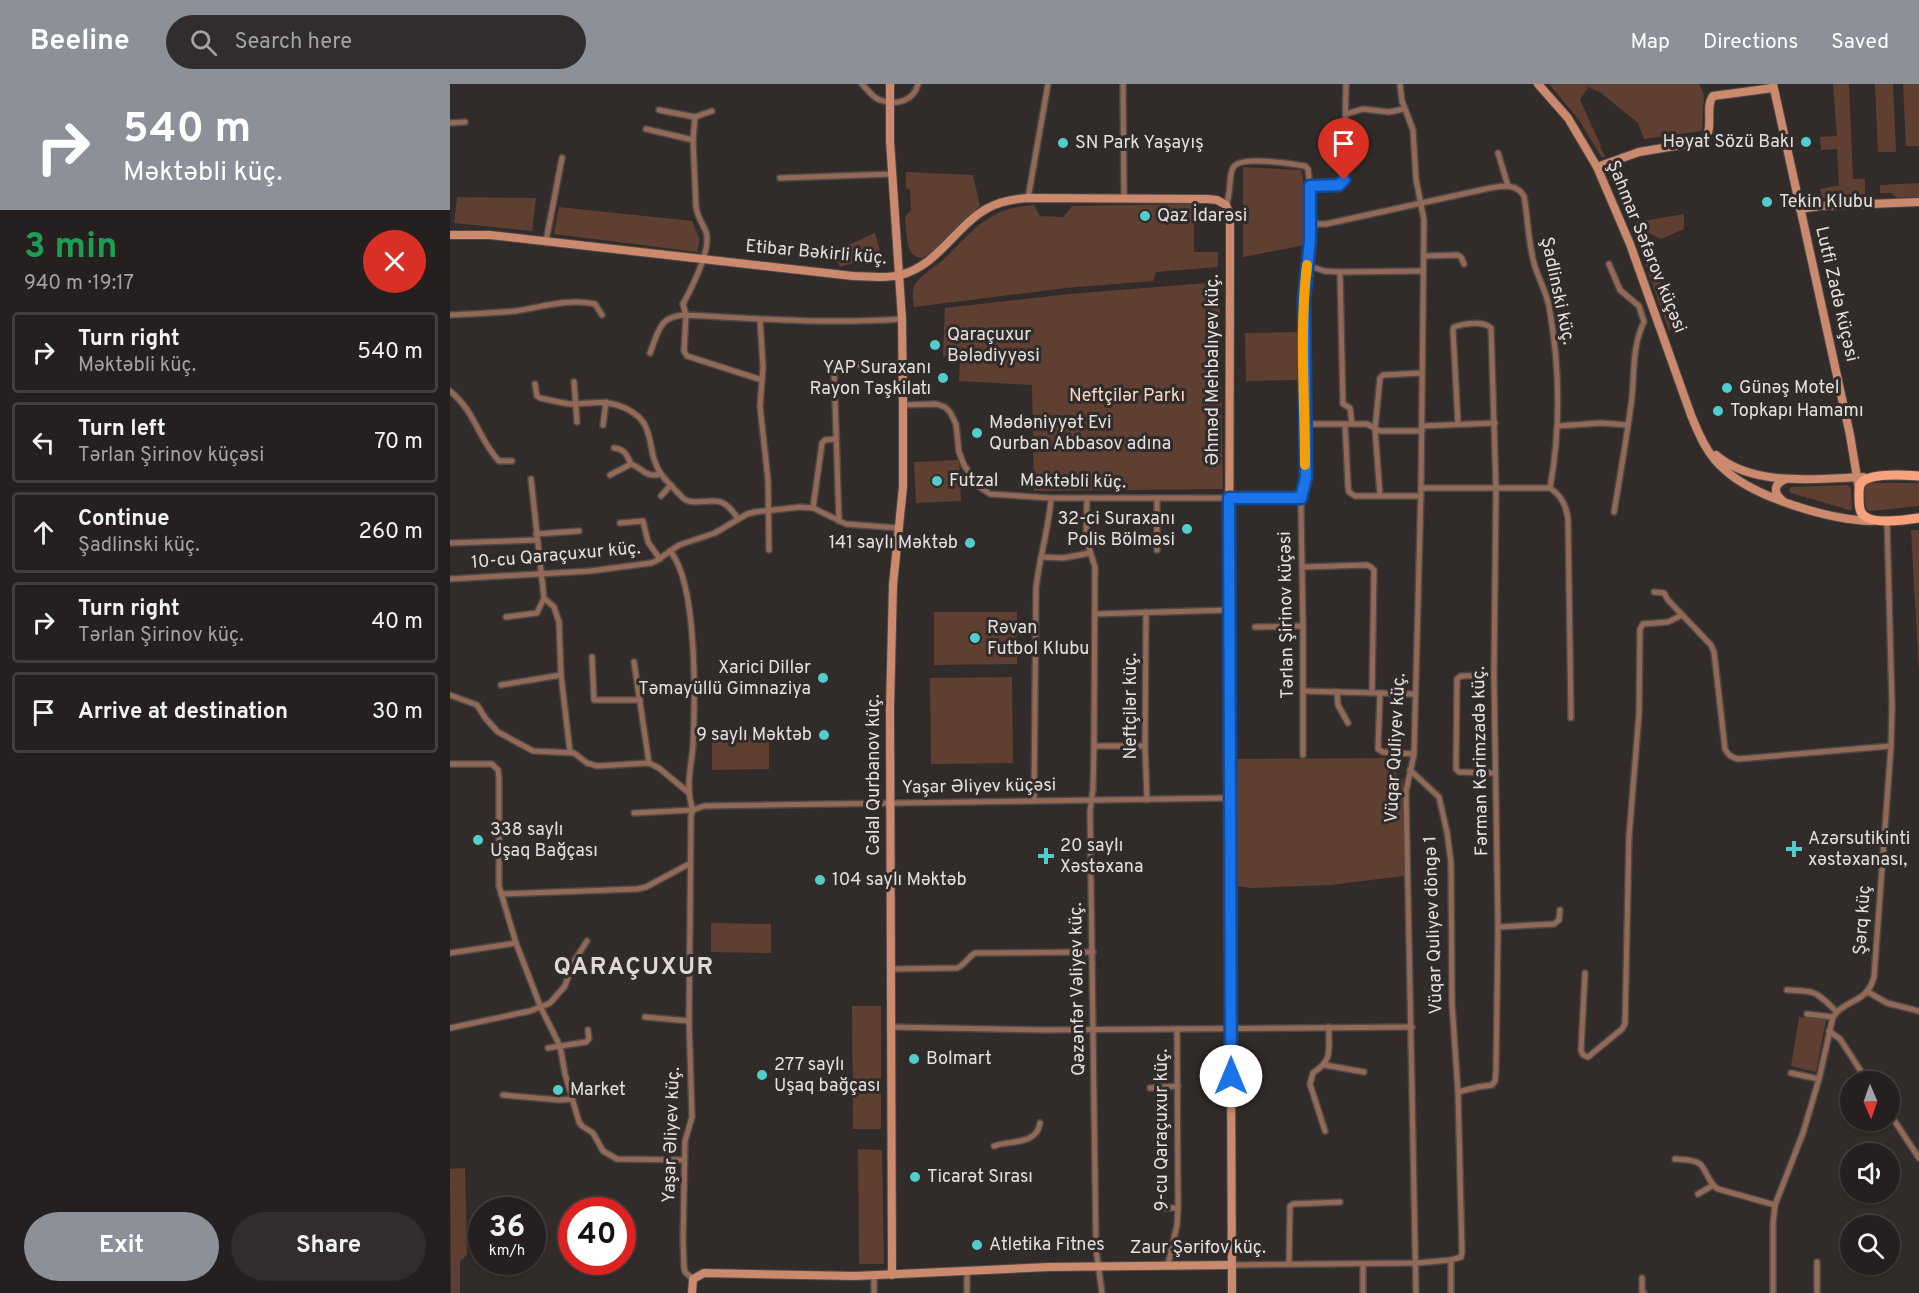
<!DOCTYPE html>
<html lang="en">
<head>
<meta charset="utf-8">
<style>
  body { margin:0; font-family:Overpass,sans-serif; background:#312d2c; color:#f1f3f6; height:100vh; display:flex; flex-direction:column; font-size:22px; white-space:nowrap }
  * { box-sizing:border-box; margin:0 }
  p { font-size:20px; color:#a3a3a4 }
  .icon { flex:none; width:33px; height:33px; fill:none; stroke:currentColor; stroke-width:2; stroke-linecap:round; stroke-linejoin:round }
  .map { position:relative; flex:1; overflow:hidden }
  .side { display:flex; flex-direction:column; background:#25201f; width:450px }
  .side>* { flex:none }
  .top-card { background:#8c9099; color:#fff; overflow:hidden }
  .needle { width:39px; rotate:178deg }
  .controls { position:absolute; left:1390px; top:987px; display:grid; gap:12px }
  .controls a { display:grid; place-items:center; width:60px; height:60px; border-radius:50%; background:#25201f; box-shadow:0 2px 4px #0004,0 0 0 2px #423e3d; font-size:30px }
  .speed { position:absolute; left:18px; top:1113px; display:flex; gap:12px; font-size:30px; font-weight:700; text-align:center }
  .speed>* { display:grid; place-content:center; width:78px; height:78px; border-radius:50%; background:#25201f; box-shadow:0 2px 4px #0004,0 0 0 2px #423e3d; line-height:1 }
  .speed small { font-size:15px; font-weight:400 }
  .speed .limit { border:9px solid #d22; background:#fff; color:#111 }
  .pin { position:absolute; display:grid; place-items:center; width:51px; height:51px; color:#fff; margin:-62px -26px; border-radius:50% 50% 50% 0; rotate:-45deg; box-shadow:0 0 6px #0007 }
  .pin .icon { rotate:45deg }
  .me { position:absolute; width:66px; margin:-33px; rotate:0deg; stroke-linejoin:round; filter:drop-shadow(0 0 4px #0008) }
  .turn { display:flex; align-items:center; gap:21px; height:126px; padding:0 24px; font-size:27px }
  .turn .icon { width:78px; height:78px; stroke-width:2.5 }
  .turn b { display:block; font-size:42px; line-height:51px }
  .round { display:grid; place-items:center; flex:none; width:63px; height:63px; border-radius:32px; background:#312d2c }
  .summary { display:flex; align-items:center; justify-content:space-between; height:102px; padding:0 24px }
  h1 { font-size:36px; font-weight:700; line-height:45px; color:#1e9e55 }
  .action { display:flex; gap:12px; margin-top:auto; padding:12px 24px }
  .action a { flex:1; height:69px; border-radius:36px; background:#8c9099; color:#fff; font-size:24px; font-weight:700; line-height:69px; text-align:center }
  .action a+a { background:#312d2c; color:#f1f3f6 }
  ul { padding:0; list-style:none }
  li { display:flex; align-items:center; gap:18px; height:81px; margin:0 12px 9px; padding:0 12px; border:3px solid #423e3d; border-radius:6px }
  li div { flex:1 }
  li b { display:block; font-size:22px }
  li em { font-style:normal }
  header { display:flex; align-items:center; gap:36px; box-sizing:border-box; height:84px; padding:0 30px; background:#8c9099; color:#fff }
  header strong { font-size:28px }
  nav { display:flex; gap:33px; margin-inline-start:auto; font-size:21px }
  .search { width:420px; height:54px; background:#312d2c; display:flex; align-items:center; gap:15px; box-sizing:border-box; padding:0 21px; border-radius:33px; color:#a3a3a4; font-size:22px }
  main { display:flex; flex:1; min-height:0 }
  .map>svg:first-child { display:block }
</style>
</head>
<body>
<header>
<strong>Beeline</strong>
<div class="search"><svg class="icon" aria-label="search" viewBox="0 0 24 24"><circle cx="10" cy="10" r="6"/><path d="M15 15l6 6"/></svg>Search here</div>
<nav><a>Map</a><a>Directions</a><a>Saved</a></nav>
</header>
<main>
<section class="side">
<div class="top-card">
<div class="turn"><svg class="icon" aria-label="right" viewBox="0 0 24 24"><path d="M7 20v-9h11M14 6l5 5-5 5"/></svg><div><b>540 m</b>Məktəbli küç.</div></div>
</div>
<div class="summary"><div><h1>3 min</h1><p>940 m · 19:17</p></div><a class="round" style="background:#d93025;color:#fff"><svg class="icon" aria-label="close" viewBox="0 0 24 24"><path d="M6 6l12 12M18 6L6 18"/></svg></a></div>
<ul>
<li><svg class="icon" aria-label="right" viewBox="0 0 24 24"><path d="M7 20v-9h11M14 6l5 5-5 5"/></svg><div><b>Turn right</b><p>Məktəbli küç.</p></div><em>540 m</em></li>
<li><svg class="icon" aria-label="left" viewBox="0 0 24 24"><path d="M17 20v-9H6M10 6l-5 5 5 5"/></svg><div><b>Turn left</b><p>Tərlan Şirinov küçəsi</p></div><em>70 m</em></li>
<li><svg class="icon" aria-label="ahead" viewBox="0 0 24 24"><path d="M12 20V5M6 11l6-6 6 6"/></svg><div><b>Continue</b><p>Şadlinski küç.</p></div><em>260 m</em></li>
<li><svg class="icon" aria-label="right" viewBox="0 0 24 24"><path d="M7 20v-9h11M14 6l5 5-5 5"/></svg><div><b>Turn right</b><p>Tərlan Şirinov küç.</p></div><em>40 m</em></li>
<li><svg class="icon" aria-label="arrive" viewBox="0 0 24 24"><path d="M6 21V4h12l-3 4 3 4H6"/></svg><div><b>Arrive at destination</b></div><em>30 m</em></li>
</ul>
<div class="action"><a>Exit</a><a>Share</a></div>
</section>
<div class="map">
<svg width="1469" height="1209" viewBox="0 0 1469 1209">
  <rect width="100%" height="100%" fill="#312b29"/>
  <g fill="#5f3f32">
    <path d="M1099 0H1249L1254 10 1252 47 1194 55 1188 39 1151 9 1138 3 1130 16 1151 62 1150 63 1155 72 1152 74 1129 36Z"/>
    <path d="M1383 0H1399L1403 95H1415V112L1372 114 1370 105 1389 101 1387 65 1371 66 1370 53 1387 52Z"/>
    <path d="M1425 0H1443L1446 68H1428Z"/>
    <path d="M1453 0H1469V62H1456Z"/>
    <path d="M793 83 851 86 853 92 854 161 793 173Z"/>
    <path d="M456 88 523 91 530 122 484 167 472 174C454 173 457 147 455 133L461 126 460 106 456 104Z"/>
    <path d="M1469 99V113L1447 114 1441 109H1430V101Z"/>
    <path d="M7 113 86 114 82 147 4 139Z"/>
    <path d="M744 120V168H768V183L706 188 703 197 616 204 464 223C463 216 461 207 465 200 472 190 485 183 494 175 525 145 537 124 584 121L590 132 613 133 622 122Z"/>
    <path d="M109 123 242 137 250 156 247 168 104 150Z"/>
    <path d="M1234 130V145L1211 155 1187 144V138Z"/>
    <path d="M425 149 431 171 390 183 383 168Z"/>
    <path d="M1191 168 1202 174 1223 234 1219 247Z"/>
    <path d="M769 198 773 405 584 407 582 301 509 297 510 274 493 272 495 224 619 210Z"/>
    <path d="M851 248V296L796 297 795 249Z"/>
    <path d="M509 376 511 417 466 419 464 378Z"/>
    <path d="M1418 399H1469V422L1420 427 1416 425 1414 404Z"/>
    <path d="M1398 401 1401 404 1402 426H1399L1341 409 1339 407 1341 403Z"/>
    <path d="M1461 446H1469V589Z"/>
    <path d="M484 528H567V580L484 581Z"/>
    <path d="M562 593 563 679 481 680 480 594Z"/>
    <path d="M262 653H319V685L262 686Z"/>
    <path d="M943 674 947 694H953L954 792 880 801 801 804 787 802 785 675Z"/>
    <path d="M261 839 321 840V869L261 868Z"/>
    <path d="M402 922H431V1045H403Z"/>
    <path d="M1349 933 1376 936 1366 988 1341 982Z"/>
    <path d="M408 1065 432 1066 434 1180H409Z"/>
    <path d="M15 1084 17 1171 10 1177V1209H1L0 1085Z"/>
  </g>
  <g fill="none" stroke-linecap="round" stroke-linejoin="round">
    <g stroke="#4e4846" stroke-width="8">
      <g id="street">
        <path d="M412 0C417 5 423 14 430 16 446 22 464 17 468 0"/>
        <path d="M673 0 674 115"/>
        <path d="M950 0 952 17 963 46 966 95 974 136 971 404 964 670 956 708 966 1209"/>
        <path d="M209 26 245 33 262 27"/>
        <path d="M896 30 913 25 939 28 954 25"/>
        <path d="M245 33 243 56 246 122C247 133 252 138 256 148 262 165 241 205 233 220L236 231 234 267 237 272 312 296 310 322 318 396 319 466"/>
        <path d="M0 39 15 38"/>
        <path d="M196 45 243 56"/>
        <path d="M1048 69 1058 102"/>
        <path d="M330 94 442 90"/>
        <path d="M860 102V140H876L1040 104C1053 102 1066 99 1074 112 1078 134 1078 158 1084 179 1088 194 1096 207 1099 222 1110 283 1111 343 1100 404 1112 412 1116 422 1118 435L1121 634"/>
        <path d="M578 114 598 0"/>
        <path d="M776 121C782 107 778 93 783 84 789 71 842 80 855 82L858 85 860 102 892 99 894 96 896 0"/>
        <path d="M96 157 112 74"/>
        <path d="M974 172 1008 171 1011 173 1014 180"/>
        <path d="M1159 180 1170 206 1189 222 1194 238C1181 264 1185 294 1181 321 1176 357 1170 393 1164 428"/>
        <path d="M857 181 874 187 890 188 973 187"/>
        <path d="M890 188 893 320 900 324 902 340"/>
        <path d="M0 231C22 230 44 229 66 227 92 223 118 214 145 220L152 231"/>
        <path d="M310 236 313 283 312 296"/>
        <path d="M200 269C209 246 209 232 236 231 308 235 380 240 452 235"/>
        <path d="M124 298 127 338"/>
        <path d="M85 300 87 312 90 314C100 316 111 319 121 320 137 320 151 316 167 321 211 335 193 364 211 390 217 398 226 407 233 414 243 423 261 413 273 419 280 422 284 430 289 435"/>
        <path d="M0 307C26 328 28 355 49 377H62"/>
        <path d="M453 321 486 320 495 323 500 328 506 340 509 368 514 381 528 402 540 410 601 414H851"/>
        <path d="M855 340H917L930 347H972"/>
        <path d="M895 340 898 402 899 408 905 412H971"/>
        <path d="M153 341 156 318"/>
        <path d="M972 342 1045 339"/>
        <path d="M1108 342 1151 339 1178 341"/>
        <path d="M164 364C176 366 176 370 181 380 194 385 195 394 211 390"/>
        <path d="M160 391 181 380"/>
        <path d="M81 395 94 514 104 523 109 538 111 591 120 668"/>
        <path d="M971 404H1100"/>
        <path d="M211 412 221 401"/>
        <path d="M930 412 925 345 930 294 933 291 972 289"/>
        <path d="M637 414 636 454 645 483 644 662 643 705 640 727 646 1165 652 1209"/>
        <path d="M363 424 372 359 375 356 385 355"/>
        <path d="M389 437 384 286 390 281 453 280"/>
        <path d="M170 439 193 437 198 458 210 475"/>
        <path d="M86 450 129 447"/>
        <path d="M0 459 87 456"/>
        <path d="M707 466V414"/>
        <path d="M220 467C248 499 245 619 243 662 241 683 235 705 243 726"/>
        <path d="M591 473 613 474 640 469"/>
        <path d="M853 483 917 481 921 483 924 486 922 608"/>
        <path d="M0 495 140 487 201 479 206 477 229 461 265 449 297 430 305 428 350 423 363 424 396 440 449 444"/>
        <path d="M1204 508 1214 509 1218 516 1261 561 1264 568 1275 665C1278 671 1281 673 1288 675L1441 662"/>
        <path d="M696 528 695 662 697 716"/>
        <path d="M645 530 779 526"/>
        <path d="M56 533 87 529 94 514"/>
        <path d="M805 543 853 542"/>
        <path d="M142 573 144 616H190"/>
        <path d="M184 578 199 679"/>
        <path d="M1044 591 1011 592 1007 595 1006 685 1009 688 1045 689"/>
        <path d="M51 601 111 591"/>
        <path d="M853 607 964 610"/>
        <path d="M887 608 888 621 898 639"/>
        <path d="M930 609 928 665 933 668 964 670"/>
        <path d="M0 611 27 621 36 635 48 648 83 667 124 669 137 679 147 682 199 679 209 684 239 709"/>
        <path d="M644 662H695"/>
        <path d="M853 671V542L851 423 856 393 854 215 860 140"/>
        <path d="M0 680H42L48 686 49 694V802L66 859 91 924 110 962 115 990 129 1038 132 1042 143 1049 153 1067 167 1075 234 1076"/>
        <path d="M960 686 989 713 997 748 1001 779 1002 919 1008 1008 1012 1168 1011 1173 1001 1176V1209"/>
        <path d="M584 717 586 505C589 474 599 445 601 414"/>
        <path d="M243 726 241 732 239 937 242 1033 235 1057 233 1156 234 1183 235 1188 243 1195"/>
        <path d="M184 729 243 726 254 722 780 714"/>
        <path d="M51 810 187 805 196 803 239 780"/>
        <path d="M1048 843 1104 840 1109 836 1110 826"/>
        <path d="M0 869 66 859"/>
        <path d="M440 885 507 884C515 881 518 873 525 869L643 868"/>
        <path d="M1135 889 1131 966 1133 971 1138 973 1172 945 1175 940 1179 753 1189 630 1190 545 1193 540 1218 538 1232 531"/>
        <path d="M1337 906C1367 907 1365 907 1387 928"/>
        <path d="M1418 908 1437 919 1469 927"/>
        <path d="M1357 930 1383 933"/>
        <path d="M195 933 239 937"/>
        <path d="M440 943 593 946 962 943"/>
        <path d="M0 944 80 927 100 919 115 902 123 879 137 857"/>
        <path d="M1379 947 1390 955 1418 998"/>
        <path d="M98 964 136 958 139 955 138 946"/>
        <path d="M875 981 914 988"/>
        <path d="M1341 989 1369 995"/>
        <path d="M700 1004 728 1002"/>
        <path d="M1008 1008 1028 1003 1042 1001 1045 997 1046 986 1048 843 1044 591 1046 404 1041 244C1033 237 1015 239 1004 243L1003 246 1008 340"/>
        <path d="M53 1011 109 1016 122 1015"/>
        <path d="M1440 1030 1469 1074"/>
        <path d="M875 1047 860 1000 863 989C884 975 878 966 879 943"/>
        <path d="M544 1062C561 1056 587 1061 590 1039"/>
        <path d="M1225 1075C1233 1076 1244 1075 1250 1080 1258 1088 1258 1099 1268 1105L1325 1121"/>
        <path d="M1248 1110 1262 1102"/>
        <path d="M709 1124H728"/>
        <path d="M839 1180 840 1122 843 1120 890 1118"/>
        <path d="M718 1181 727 1141 728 1124 727 945"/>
        <path d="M782 1181 967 1179 1001 1176"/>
        <path d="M517 1187V1209"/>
        <path d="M1192 1194V1207L1194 1209"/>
        <path d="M424 1209V1192"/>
        <path d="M913 1209V1180"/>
        <path d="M1323 1209V1139L1325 1121 1353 1049 1369 995 1383 933C1396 914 1417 920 1424 893L1441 662 1442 622 1437 437"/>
        <path d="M1367 1209V1178"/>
      </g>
    </g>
    <g stroke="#4e4846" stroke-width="10">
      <g id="secondary">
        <path d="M440 0V57L452 235 453 321V403L443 501 440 623 442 1191"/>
        <path d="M1088 0 1118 34 1147 83 1180 160 1241 331C1249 351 1258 372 1275 386 1306 414 1380 436 1422 437"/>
        <path d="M1323 0 1400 351 1409 405"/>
        <path d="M1147 83 1189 68 1249 58C1268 49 1253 25 1263 12L1323 4"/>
        <path d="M1350 125 1370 122 1469 118"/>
        <path d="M0 151H40L403 192C418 192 435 195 450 191 488 182 506 141 538 124 551 117 564 115 578 114L757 115 767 116 776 121 780 131V192L779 526 782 1209"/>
        <path d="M1266 371C1303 403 1366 395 1413 393"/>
        <path d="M1332 416C1322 408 1325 399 1336 395"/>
        <path d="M242 1209 243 1195 254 1189 405 1192 599 1183 782 1181"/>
      </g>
    </g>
    <g stroke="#4e4846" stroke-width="11">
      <path id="primary" d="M1469 392C1456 391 1424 389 1413 397 1408 401 1409 408 1409 414 1409 419 1409 424 1411 428 1418 442 1456 436 1469 434"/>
    </g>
    <use href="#street" stroke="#926957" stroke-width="5"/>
    <use href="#secondary" stroke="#cb896d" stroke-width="8"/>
    <use href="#primary" stroke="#f8a27d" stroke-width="9"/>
  </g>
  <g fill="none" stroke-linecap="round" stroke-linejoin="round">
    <g stroke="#114b97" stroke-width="15">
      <path id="route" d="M781 992 779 414H851L856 393 854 215 860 157V102L889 101 894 96"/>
    </g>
    <use href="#route" stroke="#1a73e8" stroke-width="10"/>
    <path stroke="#f59e0b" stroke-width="10" d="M855 381C855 315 849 246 857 181"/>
  </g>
  <g fill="#52cdcc" stroke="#312b29" stroke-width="2">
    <circle cx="1356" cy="58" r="6"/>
    <circle cx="613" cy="59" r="6"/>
    <circle cx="1317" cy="118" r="6"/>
    <circle cx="695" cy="132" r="6"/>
    <circle cx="485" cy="261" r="6"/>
    <circle cx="493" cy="294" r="6"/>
    <circle cx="1277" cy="304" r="6"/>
    <circle cx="1268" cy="327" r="6"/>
    <circle cx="527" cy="349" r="6"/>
    <circle cx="487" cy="397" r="6"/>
    <circle cx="737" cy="445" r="6"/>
    <circle cx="520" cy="459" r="6"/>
    <circle cx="525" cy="554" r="6"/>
    <circle cx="373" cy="594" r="6"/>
    <circle cx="374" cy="651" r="6"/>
    <circle cx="28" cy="756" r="6"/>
    <path d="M1341 756h6v6h6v6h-6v6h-6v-6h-6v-6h6z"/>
    <path d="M593 763h6v6h6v6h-6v6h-6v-6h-6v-6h6z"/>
    <circle cx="370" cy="796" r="6"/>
    <circle cx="464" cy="975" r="6"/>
    <circle cx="312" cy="991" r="6"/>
    <circle cx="108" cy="1006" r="6"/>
    <circle cx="465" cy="1093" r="6"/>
    <circle cx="527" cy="1161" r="6"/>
  </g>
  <g text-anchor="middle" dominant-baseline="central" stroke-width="6" stroke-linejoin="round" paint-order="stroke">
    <g font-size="18" fill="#e5e1e0" stroke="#312b29" text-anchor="start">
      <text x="1344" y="58" text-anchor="end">Həyat Sözü Bakı</text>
      <text x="625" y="59">SN Park Yaşayış</text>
      <text x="1329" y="118">Tekin Klubu</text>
      <text x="707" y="132">Qaz İdarəsi</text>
      <text x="497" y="251">Qaraçuxur<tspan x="497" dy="21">Bələdiyyəsi</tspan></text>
      <text x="481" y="284" text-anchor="end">YAP Suraxanı<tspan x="481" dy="21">Rayon Təşkilatı</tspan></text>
      <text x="1289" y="304">Günəş Motel</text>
      <text x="1280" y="327">Topkapı Hamamı</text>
      <text x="539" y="339">Mədəniyyət Evi<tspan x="539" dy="21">Qurban Abbasov adına</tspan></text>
      <text x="499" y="397">Futzal</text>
      <text x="725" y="435" text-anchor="end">32-ci Suraxanı<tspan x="725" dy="21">Polis Bölməsi</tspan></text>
      <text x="508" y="459" text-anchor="end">141 saylı Məktəb</text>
      <text x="537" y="544">Rəvan<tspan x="537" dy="21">Futbol Klubu</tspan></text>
      <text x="361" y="584" text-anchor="end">Xarici Dillər<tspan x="361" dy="21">Təmayüllü Gimnaziya</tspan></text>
      <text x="362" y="651" text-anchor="end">9 saylı Məktəb</text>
      <text x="40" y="746">338 saylı<tspan x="40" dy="21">Uşaq Bağçası</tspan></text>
      <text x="1358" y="755">Azərsutikinti<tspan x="1358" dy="21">xəstəxanası,</tspan></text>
      <text x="610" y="762">20 saylı<tspan x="610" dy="21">Xəstəxana</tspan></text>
      <text x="382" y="796">104 saylı Məktəb</text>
      <text x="476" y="975">Bolmart</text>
      <text x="324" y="981">277 saylı<tspan x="324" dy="21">Uşaq bağçası</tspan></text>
      <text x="120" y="1006">Market</text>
      <text x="477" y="1093">Ticarət Sırası</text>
      <text x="539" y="1161">Atletika Fitnes</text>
    </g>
    <g font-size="18" fill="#e5e1e0" stroke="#312b29">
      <text transform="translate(1196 163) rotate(68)">Şahmar Səfərov küçəsi</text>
      <text transform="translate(366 169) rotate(5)">Etibar Bəkirli küç.</text>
      <text transform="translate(1107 207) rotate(78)">Şadlinski küç.</text>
      <text transform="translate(1386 210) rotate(77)">Lutfi Zadə küçəsi</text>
      <text transform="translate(763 286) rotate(-90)">Əhməd Mehbalıyev küç.</text>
      <text transform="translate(623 398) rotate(1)">Məktəbli küç.</text>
      <text transform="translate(106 472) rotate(-5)">10-cu Qaraçuxur küç.</text>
      <text transform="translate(837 531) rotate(-91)">Tərlan Şirinov küçəsi</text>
      <text transform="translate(681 622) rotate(-90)">Neftçilər küç.</text>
      <text transform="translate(946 664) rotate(-87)">Vüqar Quliyev küç.</text>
      <text transform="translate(1031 677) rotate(-91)">Fərman Kərimzadə küç.</text>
      <text transform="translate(424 691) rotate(-90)">Cəlal Qurbanov küç.</text>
      <text transform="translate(529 703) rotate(-1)">Yaşar Əliyev küçəsi</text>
      <text transform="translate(1413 836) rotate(-86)">Şərq küç</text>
      <text transform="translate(984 841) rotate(-92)">Vüqar Quliyev döngə 1</text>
      <text transform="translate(628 905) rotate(-91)">Qəzənfər Vəliyev küç.</text>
      <text transform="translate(712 1046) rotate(-90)">9-cu Qaraçuxur küç.</text>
      <text transform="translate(222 1051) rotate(-88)">Yaşar Əliyev küç.</text>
      <text x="748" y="1164">Zaur Şərifov küç.</text>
    </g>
    <g font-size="18" fill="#f9d8ca" stroke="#312b29">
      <text x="677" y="312">Neftçilər Parkı</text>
    </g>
    <g font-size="24" font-weight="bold" letter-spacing="1.5" fill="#dfd8d4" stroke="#312b29">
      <text x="184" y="884">QARAÇUXUR</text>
    </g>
  </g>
</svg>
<div class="controls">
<a><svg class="needle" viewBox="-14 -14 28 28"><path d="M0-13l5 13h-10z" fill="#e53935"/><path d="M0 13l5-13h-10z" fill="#a3a3a4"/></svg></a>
<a><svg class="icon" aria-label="sound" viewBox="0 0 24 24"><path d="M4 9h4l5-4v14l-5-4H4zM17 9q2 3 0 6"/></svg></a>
<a><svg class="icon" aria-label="search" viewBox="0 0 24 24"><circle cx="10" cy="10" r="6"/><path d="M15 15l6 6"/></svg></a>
</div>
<div class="speed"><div>36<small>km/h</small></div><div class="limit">40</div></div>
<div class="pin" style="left:894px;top:96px;background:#d93025"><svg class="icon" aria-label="arrive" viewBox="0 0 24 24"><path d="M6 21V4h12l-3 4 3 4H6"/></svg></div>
<svg class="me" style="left:781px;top:992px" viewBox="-20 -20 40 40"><circle r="19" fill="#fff"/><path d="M0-13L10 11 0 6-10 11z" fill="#1a73e8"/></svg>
</div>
</main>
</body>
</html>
